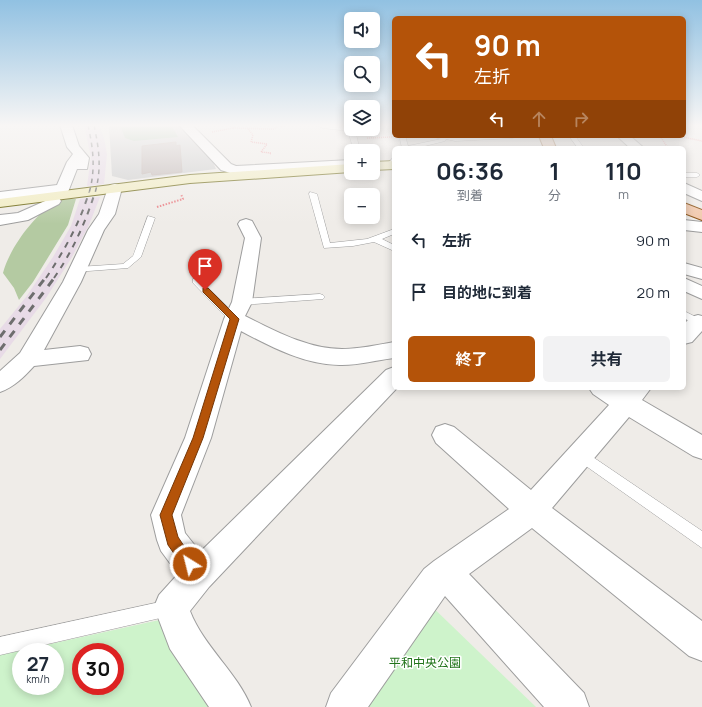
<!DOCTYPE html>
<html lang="ja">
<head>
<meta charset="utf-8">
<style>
  body { margin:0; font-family:Manrope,"Noto Sans JP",sans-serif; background:#f2f2f3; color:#1f2937; height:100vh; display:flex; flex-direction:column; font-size:15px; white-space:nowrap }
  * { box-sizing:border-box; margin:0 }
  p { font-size:13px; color:#747a83 }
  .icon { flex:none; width:22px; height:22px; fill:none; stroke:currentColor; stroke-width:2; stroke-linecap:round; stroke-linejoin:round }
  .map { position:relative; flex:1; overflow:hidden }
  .details { position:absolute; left:392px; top:146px; width:294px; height:244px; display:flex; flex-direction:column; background:#fff; border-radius:6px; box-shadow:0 2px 10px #0003 }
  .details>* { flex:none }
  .guide { position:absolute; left:392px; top:16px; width:294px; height:122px; border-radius:6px; box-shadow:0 2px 10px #0003; background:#b45309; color:#fff; overflow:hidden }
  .tools { position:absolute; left:344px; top:12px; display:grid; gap:8px }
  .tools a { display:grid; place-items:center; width:36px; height:36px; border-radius:6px; background:#fff; box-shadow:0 2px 10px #0003; font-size:20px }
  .speed { position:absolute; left:12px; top:643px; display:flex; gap:8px; font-size:20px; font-weight:700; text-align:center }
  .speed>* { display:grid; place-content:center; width:52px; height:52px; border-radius:50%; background:#fff; box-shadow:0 2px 10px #0003; line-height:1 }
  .speed small { font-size:10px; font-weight:400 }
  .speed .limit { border:6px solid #d22; background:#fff; color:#111 }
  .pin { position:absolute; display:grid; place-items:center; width:34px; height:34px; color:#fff; margin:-41px -17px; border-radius:50% 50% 50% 0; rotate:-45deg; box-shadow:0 0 4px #0007 }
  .pin .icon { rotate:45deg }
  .me { position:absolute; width:44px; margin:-22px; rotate:324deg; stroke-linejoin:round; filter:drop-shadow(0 0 3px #0008) }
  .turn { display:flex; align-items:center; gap:14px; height:84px; padding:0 16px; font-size:18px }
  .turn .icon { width:52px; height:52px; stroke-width:2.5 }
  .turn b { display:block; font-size:28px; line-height:34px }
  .lanes { display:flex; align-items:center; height:38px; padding:0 16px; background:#0003; justify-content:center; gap:20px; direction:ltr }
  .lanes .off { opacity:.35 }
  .eta { display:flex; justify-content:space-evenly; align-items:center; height:68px; text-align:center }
  .eta b { font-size:24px; font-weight:700; line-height:28px }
  .cta { display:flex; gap:8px; margin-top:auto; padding:8px 16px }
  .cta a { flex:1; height:46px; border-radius:6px; background:#b45309; color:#fff; font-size:16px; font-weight:700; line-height:46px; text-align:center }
  .cta a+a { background:#f2f2f3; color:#1f2937 }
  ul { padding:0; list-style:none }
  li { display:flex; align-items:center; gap:12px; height:52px; padding:0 16px }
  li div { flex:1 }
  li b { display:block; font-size:15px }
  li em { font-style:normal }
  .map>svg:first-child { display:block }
</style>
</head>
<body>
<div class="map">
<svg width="702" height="707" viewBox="0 0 702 707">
  <rect width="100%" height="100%" fill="#efece8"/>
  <g fill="#e8dbe7">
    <path d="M84 125H99L104 138 107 154 104 184 87 186 91 157Z"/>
    <path d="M100 197 89 225 72 257 46 298 0 359V329L26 297 53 257 71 226 80 199Z"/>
  </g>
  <path fill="#cecece" d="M109 125H181L210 155 216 169 128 180 112 176Z"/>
  <path fill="#b4caa2" d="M76 199 68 225 33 282 19 300 14 288 3 273C9 249 35 213 58 201 63 199 71 199 76 199Z"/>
  <path fill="#acc6ac" d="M120 125H174L172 126 178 137 134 141 125 138Z"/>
  <g fill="#cef3cb" fill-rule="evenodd">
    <path d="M420 595 536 707H335Z"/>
    <path d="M173 617 244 707H0V655ZM21 652H55V686H21ZM81 652H115V686H81Z"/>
  </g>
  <path fill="#c0b7b5" stroke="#bfb1ac" d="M176 142V146L180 145 182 172 152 175 151 172 142 174V146Z"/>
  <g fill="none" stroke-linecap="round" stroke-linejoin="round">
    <g stroke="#9d9d9d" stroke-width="1">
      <g id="lane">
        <path d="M317 125 342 126 352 129 356 134 360 151H354L348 131 323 128Z"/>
        <path d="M402 136H408L406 139 408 146 441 139 431 136H516L513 138 455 141 446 139 445 141 417 148H402L400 139Z"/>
        <path d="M569 136H575L584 148H578Z"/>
        <path d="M394 157V165L389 162Z"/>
        <path d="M684 173H697L700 175 697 177H684Z"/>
        <path d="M310 192 317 194 330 243 367 239 394 229V234L382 239 394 245V251L374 242 353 246 324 248 309 194Z"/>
        <path d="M148 216 155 218 141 257 128 268 75 272 73 270 78 267 123 264 133 256Z"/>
        <path d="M196 278 199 279 238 317 239 319 238 321H230L193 283V279Z"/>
        <path d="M320 294 323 295 325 297 323 299 242 305 237 302 242 299Z"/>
        <path d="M684 311 702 320V324H694L684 318Z"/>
        <path d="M581 449 702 531V548L576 459 574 455 576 451Z"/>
        <path d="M169 600 175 602 177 608 175 614 169 616 0 655V637Z"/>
      </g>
    </g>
    <g stroke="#9d9d9d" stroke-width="2">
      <g id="street">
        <path d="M60 125H72L79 146 89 158 87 169H77L68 192 0 200V192L57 185 67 162 73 154 67 147Z"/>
        <path d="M179 125H192L231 164 236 166 351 160V168L230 173 221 170Z"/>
        <path d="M617 136H630L644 148H630Z"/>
        <path d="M684 183 702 191V201L684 193Z"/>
        <path d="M115 184 120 185 122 188 115 214 104 230 81 282 44 350 80 346 88 348 91 354 88 360 34 366C24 377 14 387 0 392V371L20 353 63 282 88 230 99 214 108 188 110 185Z"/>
        <path d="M54 197 59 198 61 201 59 204 28 220 0 225V215L18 213Z"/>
        <path d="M246 219 252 221 261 238 252 302 245 316C275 331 308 349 342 349 359 349 377 345 394 342V358C377 360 360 365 342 365 307 366 271 347 241 331L211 438 181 515 185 533 200 552 386 370 394 367V388H397L209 587 190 611C204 647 237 672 251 707H209L170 649 154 607 159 595 178 574 161 551 157 540 151 515 185 438 224 319 232 302 245 238 238 224 240 221Z"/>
        <path d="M684 220 702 222V232L684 230Z"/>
        <path d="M684 263 702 268V279L684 274Z"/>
        <path d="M684 278 702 286V299L684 291Z"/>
        <path d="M698 315 702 316V331L692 342 684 344V324L691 317Z"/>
        <path d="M589 388H620L623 390 625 388H651L642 400 702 435V459L693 456 629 417 552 508 702 621V661L689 656 532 528 469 574 584 693 589 707H544L445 596 368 707H326L331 693 424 569 434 561 509 509 436 443 432 435 436 427 445 424 454 427 531 490 609 405 593 394Z"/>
      </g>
    </g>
    <g stroke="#6c6712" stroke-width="2">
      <g id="secondary">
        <path d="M394 161V169L373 170V162Z"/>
        <path d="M351 164V172L190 183 0 207V199L190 175Z"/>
      </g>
    </g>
    <g stroke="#8a5012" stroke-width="2">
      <g id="primary">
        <path d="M539 136H551L556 148H544Z"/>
        <path d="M684 203 702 210V220L684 213Z"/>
      </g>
    </g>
    <g stroke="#ea7f84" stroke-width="1.5" stroke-dasharray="1 1" stroke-linecap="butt">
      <path d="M233 128 274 129 279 125 283 127"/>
      <path d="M248 129 253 135 251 142 267 144 261 152 271 153 270 154"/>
      <path d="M212 132 233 128 235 125"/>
      <path d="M660 136 668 148"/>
      <path d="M678 136 702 141"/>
      <path d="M367 138 392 137"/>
    </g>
    <path stroke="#ea7f84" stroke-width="2" stroke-dasharray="1.5 1.5" stroke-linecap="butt" d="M157 207 183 199 181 194"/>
    <use href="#lane" fill="#fff" fill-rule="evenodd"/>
    <use href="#street" fill="#fff" fill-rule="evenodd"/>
    <use href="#secondary" fill="#f2edc3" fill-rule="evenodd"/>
    <use href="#primary" fill="#f1c8ab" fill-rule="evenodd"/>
    <g stroke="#6e6e6e" stroke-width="1.5" stroke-dasharray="4.5 4.5" stroke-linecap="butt">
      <path d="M88 125C93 148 96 169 89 193"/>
      <path d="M94 125C99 149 102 168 95 193"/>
    </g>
    <g stroke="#6e6e6e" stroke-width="2" stroke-dasharray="6 6" stroke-linecap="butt">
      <path d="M46 278C64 251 80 223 89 192"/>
      <path d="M54 278C72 252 86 222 95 192"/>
    </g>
    <g stroke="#6e6e6e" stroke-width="3" stroke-dasharray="8 8" stroke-linecap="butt">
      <path d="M0 337 46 277"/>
      <path d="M0 350 55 277"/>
    </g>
  </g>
  <linearGradient id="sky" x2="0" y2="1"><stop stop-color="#91c1e2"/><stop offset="0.56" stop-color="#f8f6f5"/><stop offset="1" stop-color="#f8f6f5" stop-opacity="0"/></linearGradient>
  <rect width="702" height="224" fill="url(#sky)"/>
  <path fill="#b45309" stroke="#753606" d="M203 288H208L239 319 203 438 172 515 178 537 196 564 194 569 190 571 185 569 168 545 160 515 193 438 230 319 203 292Z"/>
  <g text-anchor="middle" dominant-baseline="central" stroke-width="3" stroke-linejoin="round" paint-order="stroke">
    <g font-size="12" fill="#207319" stroke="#fff">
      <text x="425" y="662">平和中央公園</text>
    </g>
  </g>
</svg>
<div class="tools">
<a><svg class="icon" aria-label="sound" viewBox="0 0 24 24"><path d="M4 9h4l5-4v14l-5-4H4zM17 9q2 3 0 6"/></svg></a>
<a><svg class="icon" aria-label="search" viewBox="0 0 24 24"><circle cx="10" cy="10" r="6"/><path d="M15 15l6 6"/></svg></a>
<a><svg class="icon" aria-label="layers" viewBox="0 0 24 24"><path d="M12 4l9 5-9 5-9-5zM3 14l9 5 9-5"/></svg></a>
<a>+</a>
<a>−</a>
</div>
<div class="speed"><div>27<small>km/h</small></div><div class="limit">30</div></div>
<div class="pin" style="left:205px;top:290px;background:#d93025"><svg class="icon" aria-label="arrive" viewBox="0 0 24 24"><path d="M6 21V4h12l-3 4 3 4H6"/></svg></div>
<svg class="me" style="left:190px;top:564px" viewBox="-20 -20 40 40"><circle r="17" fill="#b45309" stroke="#fff" stroke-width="3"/><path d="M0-11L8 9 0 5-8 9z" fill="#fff"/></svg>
<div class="guide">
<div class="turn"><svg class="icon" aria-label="left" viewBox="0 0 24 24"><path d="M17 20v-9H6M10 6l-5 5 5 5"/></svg><div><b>90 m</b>左折</div></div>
<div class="lanes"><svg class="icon" aria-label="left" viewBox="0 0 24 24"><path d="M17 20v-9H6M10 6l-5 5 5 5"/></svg><svg class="icon off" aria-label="ahead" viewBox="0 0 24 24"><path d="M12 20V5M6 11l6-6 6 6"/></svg><svg class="icon off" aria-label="right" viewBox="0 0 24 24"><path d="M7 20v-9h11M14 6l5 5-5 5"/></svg></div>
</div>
<section class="details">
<div class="eta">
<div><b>06:36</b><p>到着</p></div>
<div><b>1</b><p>分</p></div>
<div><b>110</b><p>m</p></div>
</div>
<ul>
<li><svg class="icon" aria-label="left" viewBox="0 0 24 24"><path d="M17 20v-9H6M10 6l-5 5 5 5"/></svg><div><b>左折</b></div><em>90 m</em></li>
<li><svg class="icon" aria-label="arrive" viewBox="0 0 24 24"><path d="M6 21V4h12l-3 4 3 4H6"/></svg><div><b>目的地に到着</b></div><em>20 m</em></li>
</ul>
<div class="cta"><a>終了</a><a>共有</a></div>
</section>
</div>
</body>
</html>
